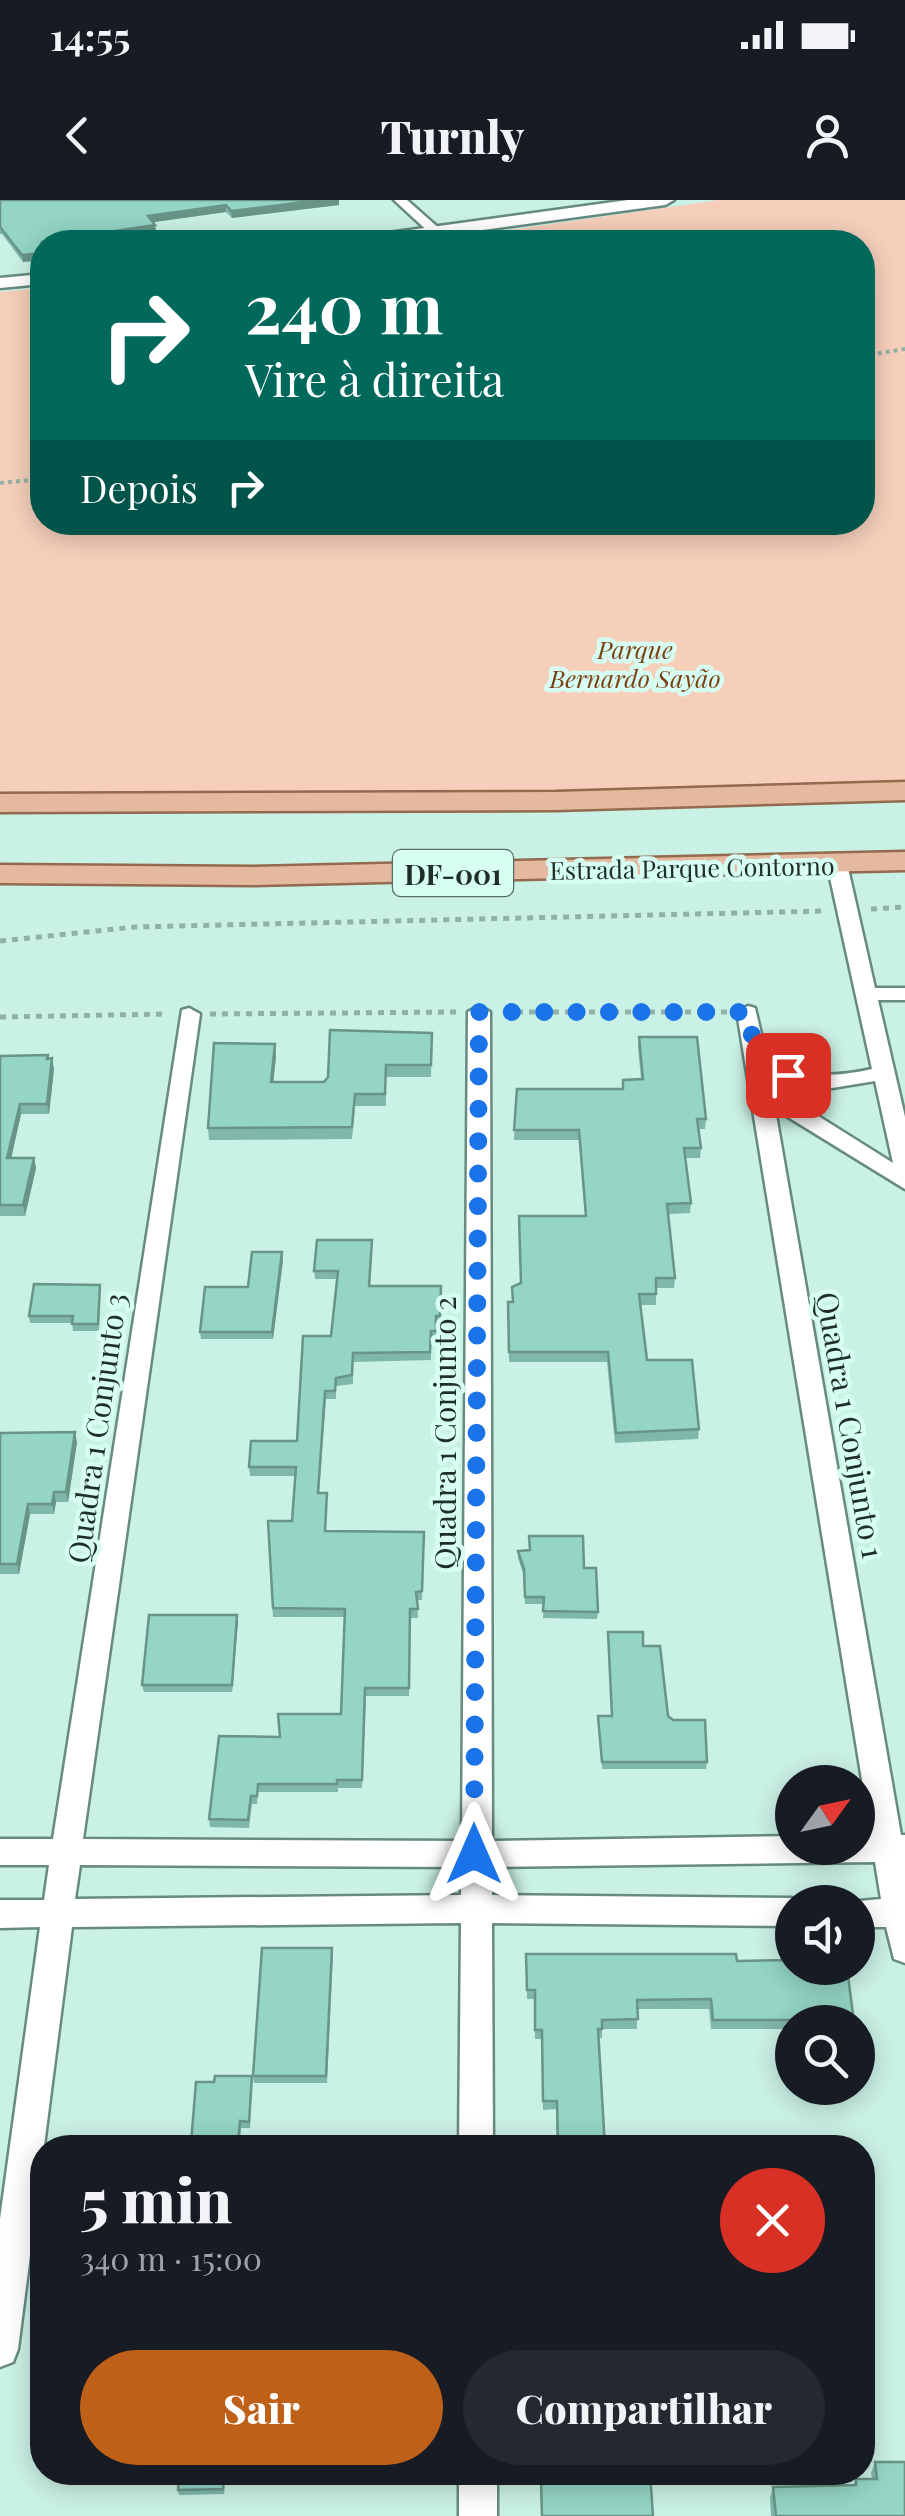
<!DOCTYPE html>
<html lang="pt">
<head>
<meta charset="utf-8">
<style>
  body { margin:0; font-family:"Playfair Display",serif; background:#242831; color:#f1f3f6; height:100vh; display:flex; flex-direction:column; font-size:38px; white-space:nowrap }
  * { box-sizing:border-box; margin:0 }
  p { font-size:32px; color:#9ea1a6 }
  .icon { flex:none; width:55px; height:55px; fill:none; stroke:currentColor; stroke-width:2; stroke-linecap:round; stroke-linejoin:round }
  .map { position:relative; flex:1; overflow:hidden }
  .side { position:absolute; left:30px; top:1935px; width:845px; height:350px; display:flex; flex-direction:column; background:#171b24; border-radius:40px; box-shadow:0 5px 25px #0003 }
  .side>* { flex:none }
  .top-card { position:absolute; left:30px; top:30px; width:845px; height:305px; border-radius:40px; box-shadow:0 5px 25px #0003; background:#00695c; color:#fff; overflow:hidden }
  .needle { width:65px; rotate:57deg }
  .buttons { position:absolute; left:775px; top:1565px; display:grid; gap:20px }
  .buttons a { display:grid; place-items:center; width:100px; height:100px; border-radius:50%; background:#171b24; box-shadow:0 5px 25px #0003; font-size:50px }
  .pin { position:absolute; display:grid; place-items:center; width:85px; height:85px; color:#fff; margin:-42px; border-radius:20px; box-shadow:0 5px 15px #0006 }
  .me { position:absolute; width:110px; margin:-55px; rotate:0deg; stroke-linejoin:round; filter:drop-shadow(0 0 8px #0008) }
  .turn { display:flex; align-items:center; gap:35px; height:210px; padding:0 50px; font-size:45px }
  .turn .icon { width:130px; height:130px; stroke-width:2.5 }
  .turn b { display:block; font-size:70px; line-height:85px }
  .then { display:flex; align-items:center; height:95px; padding:0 50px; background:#0003; gap:20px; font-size:38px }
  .round { display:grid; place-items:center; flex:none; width:105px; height:105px; border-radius:52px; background:#242831 }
  .overview { display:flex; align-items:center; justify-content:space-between; height:170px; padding:0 50px }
  h1 { font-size:60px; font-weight:800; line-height:75px }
  .button { display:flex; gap:20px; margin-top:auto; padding:20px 50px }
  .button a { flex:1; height:115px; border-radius:60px; background:#bf6019; color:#fff; font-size:40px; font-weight:800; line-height:115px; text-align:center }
  .button a+a { background:#242831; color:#f1f3f6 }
  .status { display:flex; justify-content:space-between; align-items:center; height:70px; padding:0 50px; background:#171b24; direction:ltr }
  .status svg { height:28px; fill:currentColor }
  header { display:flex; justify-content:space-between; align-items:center; height:130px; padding:0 50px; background:#171b24; font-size:45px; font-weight:800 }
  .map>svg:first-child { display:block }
</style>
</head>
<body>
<div class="status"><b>14:55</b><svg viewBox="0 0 49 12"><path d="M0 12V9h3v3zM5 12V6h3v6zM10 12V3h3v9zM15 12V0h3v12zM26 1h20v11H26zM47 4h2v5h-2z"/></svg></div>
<header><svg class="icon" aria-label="back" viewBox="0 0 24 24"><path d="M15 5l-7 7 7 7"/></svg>Turnly<svg class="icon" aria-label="person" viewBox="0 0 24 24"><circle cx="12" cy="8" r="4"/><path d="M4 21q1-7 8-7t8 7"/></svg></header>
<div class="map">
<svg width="905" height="2316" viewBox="0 0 905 2316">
  <rect width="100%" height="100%" fill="#caf1e5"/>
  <path fill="#f5cfba" d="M719 0H905V597L820 603H0V92L42 88V322H862V42H425Z"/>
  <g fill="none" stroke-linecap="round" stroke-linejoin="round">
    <g stroke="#678b81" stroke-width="5">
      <g id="street">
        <path d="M394 0H407L441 30V36H433Z"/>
        <path d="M837 658 847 664 875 788H905V800H878L905 917V989L775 909 901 1635H905V1763L894 1759 886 1727H858V1702H849L881 1699 875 1662 492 1667V1695L792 1698 803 1702H792V1726L492 1723 493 1948H459L461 1723 72 1727 18 2149 13 2162 0 2167V2019L40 1727 0 1728V1700H44L49 1665H0V1639H53L182 810 189 808 200 814 83 1639 462 1641 468 812 479 806 490 812 492 1641 792 1636V1648H858V1636L871 1635 737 812 748 806 755 808 766 855C808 876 826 879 872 869L827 664ZM769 874 820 890 875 881 893 963 772 887ZM80 1665 461 1667V1695L75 1699Z"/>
        <rect x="459" y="2272" width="38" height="44"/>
      </g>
    </g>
    <g stroke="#678b81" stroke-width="5">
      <g id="secondary">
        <path d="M628 0H674L665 5 394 42H350L359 37Z"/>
        <path d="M42 74V84L0 88V78Z"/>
      </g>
    </g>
    <g stroke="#936a4e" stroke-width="5">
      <g id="primary">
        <path d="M905 582V600L556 610 0 612V594L556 592Z"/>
        <path d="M905 652V670L254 685 0 683V665L254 667Z"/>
      </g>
    </g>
    <g stroke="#91b0a7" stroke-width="4" stroke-dasharray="4 4" stroke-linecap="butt">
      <path d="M862 156 905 149"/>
      <path d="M0 283 42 279"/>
    </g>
    <g stroke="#91b0a7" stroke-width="5" stroke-dasharray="6 6" stroke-linecap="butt">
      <path d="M871 709 905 707"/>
      <path d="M0 741 135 727 824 711"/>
      <path d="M505 812H727"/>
      <path d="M210 814 457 812"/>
      <path d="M0 817 167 814"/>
    </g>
    <use href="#street" fill="#fff" fill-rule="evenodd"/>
    <use href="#secondary" fill="#fff" fill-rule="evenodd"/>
    <use href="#primary" fill="#e4b9a0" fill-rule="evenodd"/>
  </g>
  <g fill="#7fb7a8">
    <path d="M0 0H339V5L232 18 226 12 153 22 155 25 156 32 86 42H42V60L23 62 2 34H0Z"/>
    <path d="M432 833 431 877H386V906H355L352 939 209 940 208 928 276 856 273 882H324Z"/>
    <path d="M639 837 706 919 705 929H698L701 948 700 958H685L691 1003 690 1013 668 1014 675 1078 674 1088H656V1105H640L647 1160 699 1229 698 1239 615 1243 607 1162H509L508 1102H512L520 1083 585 1016 579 940H514L517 889H622L623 880 641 879 638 847Z"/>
    <path d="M0 856 49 859 54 869 49 914H21L11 958H34L36 968 25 1016H0Z"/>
    <path d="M372 1049 370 1086H441L440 1124H437V1140H431V1160L353 1162V1184L336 1186V1199H326L319 1293H327L326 1331 424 1332 422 1400H417L418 1418H410L409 1496H366L362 1588H338V1592H258L257 1604H252L249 1628 210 1627 209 1619 280 1537 341 1514 345 1417H273L268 1321H292L295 1276H250L249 1267 297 1241 331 1136 337 1079H315L314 1071Z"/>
    <path d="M283 1060 273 1139H201L200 1132 248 1087Z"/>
    <path d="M100 1085 99 1131H73L72 1123H30L29 1116Z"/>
    <path d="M0 1233 77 1242 68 1302H56L54 1314H30L19 1374H0Z"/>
    <path d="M518 1351 584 1368 598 1412 597 1419 543 1418 544 1404H525L524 1376 518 1358Z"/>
    <path d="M237 1415 232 1492H144L142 1485Z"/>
    <path d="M608 1432 643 1446 668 1516 707 1562 706 1569H602L598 1516H612Z"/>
    <path d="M333 1754 327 1883H254L253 1876Z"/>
    <path d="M526 1754 737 1761 792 1822V1859H791L788 1829H711L709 1809H637V1829H602V1838H599L605 1948H557L556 1909 543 1910 541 1839H535L534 1799H527Z"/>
    <path d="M252 1876 250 1928H241L240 1948H192L191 1943 214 1882Z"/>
    <path d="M862 2074 873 2101 871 2107H862Z"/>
    <path d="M875 2262 905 2316H771L770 2298 773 2287 853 2285 856 2279H872L871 2273Z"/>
    <path d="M226 2272 224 2294 179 2295 178 2290Z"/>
  </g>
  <g fill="#689588">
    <path d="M321 0H339V5L232 18 231 11Z"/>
    <path d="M226 5V12L148 23V16Z"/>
    <path d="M155 25 156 32 86 42H75V37Z"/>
    <path d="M42 53V60L23 62 22 55Z"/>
    <path d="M275 844 276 856 272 894 271 882Z"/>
    <path d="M52 858 54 869 49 914 47 904Z"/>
    <path d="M20 904 21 914 9 968 7 958Z"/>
    <path d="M34 958 36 968 25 1016 23 1005Z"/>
    <path d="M282 1052 283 1060 273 1139 272 1132Z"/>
    <path d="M75 1232 77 1242 68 1302 66 1292Z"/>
    <path d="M54 1292 56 1302 54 1314 52 1304Z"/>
    <path d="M28 1304 30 1314 19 1374 17 1364Z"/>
    <path d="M237 1415 238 1422 232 1492V1485Z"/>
  </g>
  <g fill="#94d5c3" stroke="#689588" stroke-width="2.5">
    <path d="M0 0H321L231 11 226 5 148 16 155 25 75 37 79 42H42V53L22 55 0 27Z"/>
    <path d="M330 830 432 833 431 865H386L385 894H355L352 927 208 928 214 843 275 844 271 882H324L328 877Z"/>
    <path d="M639 837H697L706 919H697L701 948H684L691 1003 667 1004 675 1078H656V1094H639L647 1160H692L699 1229 616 1233 608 1152H509L508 1102H513L512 1087 521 1083 519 1016H586L579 930H514L517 889H623V880L643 879Z"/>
    <path d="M48 855 47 859 52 858 47 904H20L7 958H34L23 1005H0V856Z"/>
    <path d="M317 1040H372L369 1086H441L440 1116H436V1131H431L430 1152 353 1153 352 1175 336 1178 335 1191H325L318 1293H327L325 1331 424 1332 422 1391 416 1392 418 1409H410L409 1488H365L362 1580H337V1584H258L257 1596H251L248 1620 209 1619 219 1536 280 1537 278 1514H341L345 1409 273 1408 268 1321H292L296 1267H249L251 1241H297L303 1136H331L338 1071H314Z"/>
    <path d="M252 1052H282L272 1132H200L205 1087H248Z"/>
    <path d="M34 1084 100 1085 98 1124H72L73 1116H29Z"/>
    <path d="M75 1232 66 1292H54L52 1304H28L17 1364H0V1233Z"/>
    <path d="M529 1336H583L584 1368H596L598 1412 543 1411 544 1397H525L524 1369 518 1351 530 1350Z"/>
    <path d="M149 1415H237L232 1485H142Z"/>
    <path d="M608 1432H643V1446H660L668 1516 673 1520H705L707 1562H602L598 1516H612Z"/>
    <path d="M262 1748H332L326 1876H253Z"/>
    <path d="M526 1754H736L737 1761 792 1760V1768H847L854 1822H792V1845L790 1820H713L711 1799 637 1800 638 1819 602 1820V1829H598L605 1947H558L557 1901H543L542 1830H535V1790H527Z"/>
    <path d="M215 1876H252L249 1922 240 1921 238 1943H191L196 1882H214Z"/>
    <path d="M862 2074H869L873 2101H862Z"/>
    <path d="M875 2262H905V2316H776L773 2287 856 2285V2279H877Z"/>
    <path d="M179 2272H224L223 2289 178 2290Z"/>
    <path d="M621 2272H650L653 2316H542L541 2281H621Z"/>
  </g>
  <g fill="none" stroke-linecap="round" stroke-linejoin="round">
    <path stroke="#1a73e8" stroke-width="18" stroke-dasharray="0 32.4" d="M474 1654 479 812H748L756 859 788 875"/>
  </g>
  <g text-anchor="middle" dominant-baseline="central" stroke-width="9" stroke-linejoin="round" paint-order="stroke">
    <g font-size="25" font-style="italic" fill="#7d3f14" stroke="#d7fef2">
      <text x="635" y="448">Parque<tspan x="635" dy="29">Bernardo Sayão</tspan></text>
    </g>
    <g font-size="25" fill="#1f2e2a" stroke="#d7fef2">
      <text transform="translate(692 667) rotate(-1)">Estrada Parque Contorno</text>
    </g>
    <rect fill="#d7fef2" stroke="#566c66" stroke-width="2.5" x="393" y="650" width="120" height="46" rx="8"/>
    <g font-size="28" font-weight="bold" fill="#1f2e2a">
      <text x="453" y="673">DF-001</text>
    </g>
    <g font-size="30" fill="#1f2e2a" stroke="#d7fef2">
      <text transform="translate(851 1225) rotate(80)">Quadra 1 Conjunto 1</text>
      <text transform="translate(96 1228) rotate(-82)">Quadra 1 Conjunto 3</text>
      <text transform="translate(444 1233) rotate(-90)">Quadra 1 Conjunto 2</text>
    </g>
  </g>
</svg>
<div class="buttons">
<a><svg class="needle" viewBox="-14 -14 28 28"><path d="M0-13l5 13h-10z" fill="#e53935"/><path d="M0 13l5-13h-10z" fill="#9ea1a6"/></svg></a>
<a><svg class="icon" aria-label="sound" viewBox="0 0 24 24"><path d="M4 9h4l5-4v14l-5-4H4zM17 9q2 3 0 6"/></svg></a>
<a><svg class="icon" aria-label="search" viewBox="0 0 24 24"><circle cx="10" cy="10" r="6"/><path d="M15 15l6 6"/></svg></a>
</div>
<div class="pin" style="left:788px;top:875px;background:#d93025"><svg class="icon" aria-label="arrive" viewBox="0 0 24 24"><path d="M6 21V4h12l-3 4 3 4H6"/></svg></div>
<svg class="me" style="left:474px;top:1654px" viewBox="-20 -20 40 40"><path d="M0-17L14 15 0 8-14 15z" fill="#1a73e8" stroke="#fff" stroke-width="4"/></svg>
<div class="top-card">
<div class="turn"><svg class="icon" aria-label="right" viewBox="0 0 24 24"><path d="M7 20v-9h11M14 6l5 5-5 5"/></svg><div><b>240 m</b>Vire à direita</div></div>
<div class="then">Depois<svg class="icon" aria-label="right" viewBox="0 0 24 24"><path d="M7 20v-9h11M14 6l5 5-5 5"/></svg></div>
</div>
<section class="side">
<div class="overview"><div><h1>5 min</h1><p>340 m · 15:00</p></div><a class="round" style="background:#d93025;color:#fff"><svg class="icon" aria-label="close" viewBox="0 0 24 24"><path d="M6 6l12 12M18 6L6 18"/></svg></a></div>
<div class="button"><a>Sair</a><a>Compartilhar</a></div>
</section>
</div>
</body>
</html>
